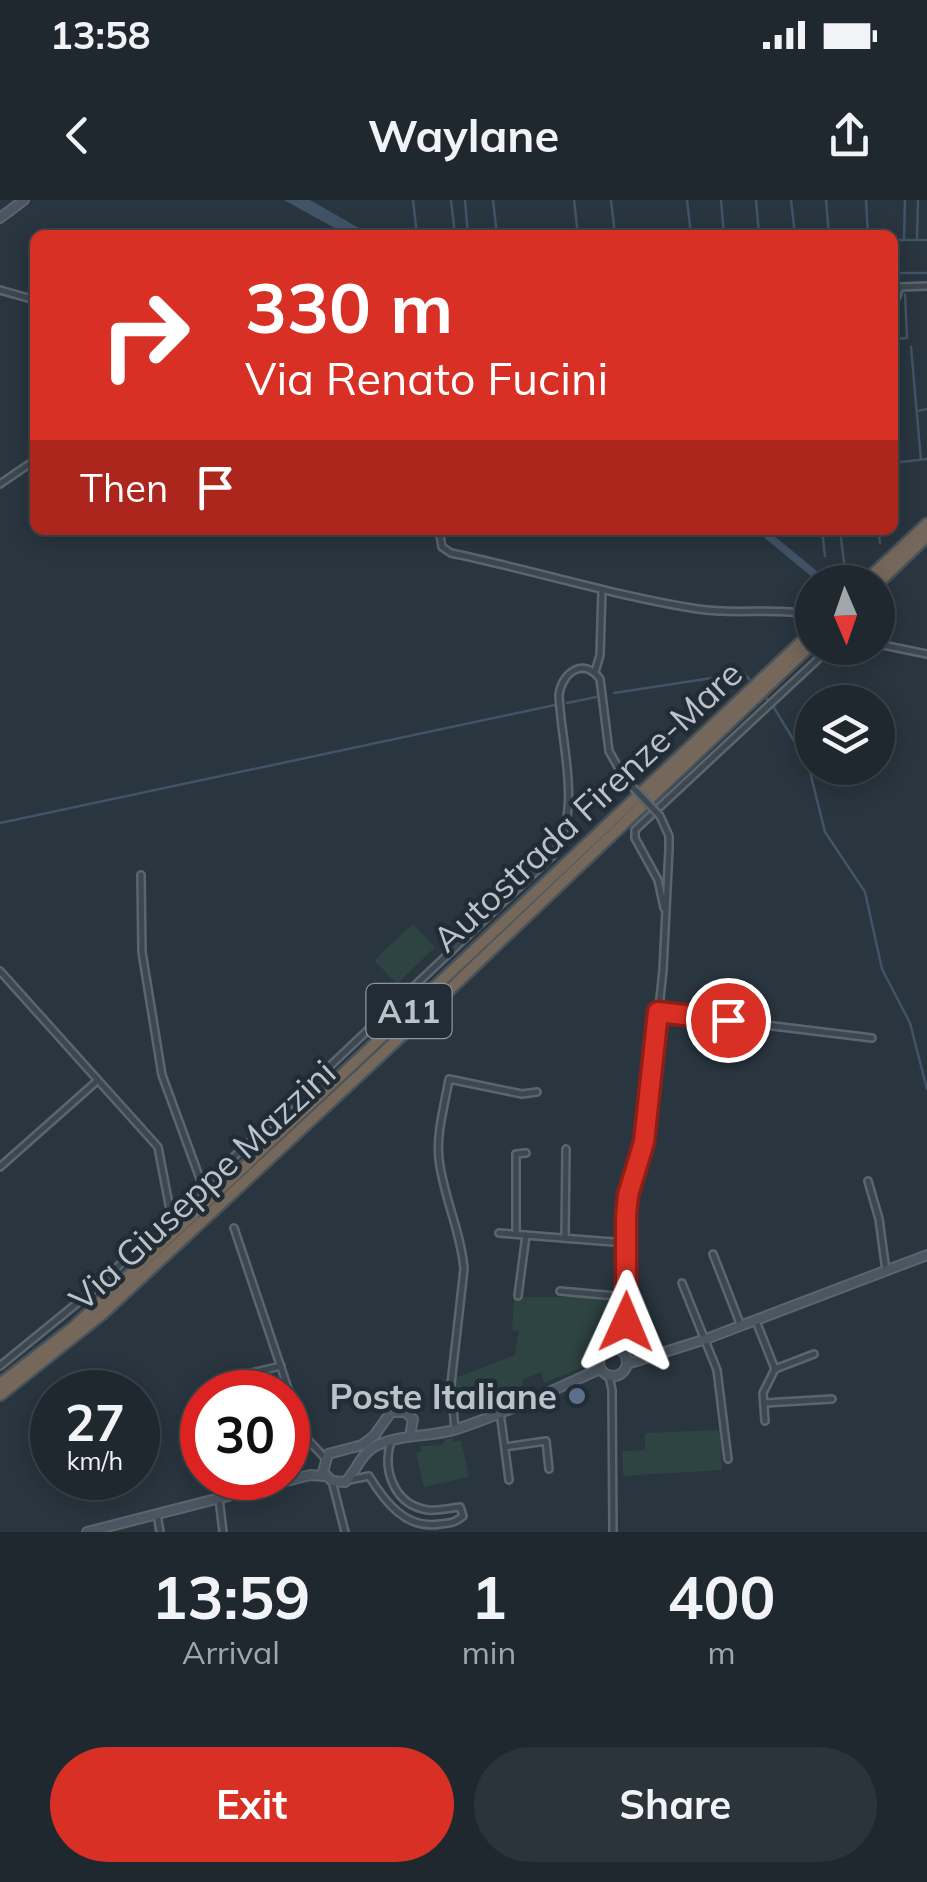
<!DOCTYPE html>
<html lang="en">
<head>
<meta charset="utf-8">
<style>
  body { margin:0; font-family:Mulish,sans-serif; background:#2c343b; color:#f1f3f6; height:100vh; display:flex; flex-direction:column; font-size:38px; white-space:nowrap }
  * { box-sizing:border-box; margin:0 }
  p { font-size:32px; color:#a1a6aa }
  .icon { flex:none; width:55px; height:55px; fill:none; stroke:currentColor; stroke-width:2; stroke-linecap:round; stroke-linejoin:round }
  .map { position:relative; height:1332px; overflow:hidden }
  .panel { display:flex; flex-direction:column; background:#1f282f; flex:1 }
  .panel>* { flex:none }
  .banner { position:absolute; left:30px; top:30px; width:868px; height:305px; border-radius:15px; box-shadow:0 5px 25px #0003,0 0 0 2px #3c444b; background:#d93025; color:#fff; overflow:hidden }
  .needle { width:65px; rotate:178deg }
  .fabs { position:absolute; left:795px; top:365px; display:grid; gap:20px }
  .fabs a { display:grid; place-items:center; width:100px; height:100px; border-radius:50%; background:#1f282f; box-shadow:0 5px 25px #0003,0 0 0 2px #3c444b; font-size:50px }
  .speed { position:absolute; left:30px; top:1170px; display:flex; gap:20px; font-size:50px; font-weight:700; text-align:center }
  .speed>* { display:grid; place-content:center; width:130px; height:130px; border-radius:50%; background:#1f282f; box-shadow:0 5px 25px #0003,0 0 0 2px #3c444b; line-height:1 }
  .speed small { font-size:25px; font-weight:400 }
  .speed .limit { border:15px solid #d22; background:#fff; color:#111 }
  .pin { position:absolute; display:grid; place-items:center; width:85px; height:85px; color:#fff; margin:-42px; border:5px solid #fff; border-radius:50%; box-shadow:0 2px 10px #0007 }
  .me { position:absolute; width:110px; margin:-55px; rotate:1deg; stroke-linejoin:round; filter:drop-shadow(0 0 8px #0008) }
  .turn { display:flex; align-items:center; gap:35px; height:210px; padding:0 50px; font-size:45px }
  .turn .icon { width:130px; height:130px; stroke-width:2.5 }
  .turn b { display:block; font-size:70px; line-height:85px }
  .then { display:flex; align-items:center; height:95px; padding:0 50px; background:#0003; gap:20px; font-size:38px }
  .eta { display:flex; justify-content:space-evenly; align-items:center; height:170px; text-align:center }
  .eta b { font-size:60px; font-weight:700; line-height:70px }
  .cta { display:flex; gap:20px; margin-top:auto; padding:20px 50px }
  .cta a { flex:1; height:115px; border-radius:60px; background:#d93025; color:#fff; font-size:40px; font-weight:700; line-height:115px; text-align:center }
  .cta a+a { background:#2c343b; color:#f1f3f6 }
  .status { display:flex; justify-content:space-between; align-items:center; height:70px; padding:0 50px; background:#1f282f; direction:ltr }
  .status svg { height:28px; fill:currentColor }
  header { display:flex; justify-content:space-between; align-items:center; height:130px; padding:0 50px; background:#1f282f; font-size:45px; font-weight:700 }
  .map>svg:first-child { display:block }
</style>
</head>
<body>
<div class="status"><b>13:58</b><svg viewBox="0 0 49 12"><path d="M0 12V9h3v3zM5 12V6h3v6zM10 12V3h3v9zM15 12V0h3v12zM26 1h20v11H26zM47 4h2v5h-2z"/></svg></div>
<header><svg class="icon" aria-label="back" viewBox="0 0 24 24"><path d="M15 5l-7 7 7 7"/></svg>Waylane<svg class="icon" aria-label="share" viewBox="0 0 24 24"><path d="M12 15V3M7 8l5-5 5 5M5 13v7h14v-7"/></svg></header>
<div class="map">
<svg width="927" height="1332" viewBox="0 0 927 1332">
  <rect width="100%" height="100%" fill="#29353f"/>
  <g fill="#2e4442">
    <path d="M413 724 435 747 397 784 374 760Z"/>
    <path d="M571 1095 616 1099 615 1135 600 1148 588 1165 544 1183 541 1172 522 1180V1201L512 1199 504 1206 496 1180 456 1195 455 1178 515 1155 519 1131 512 1130 514 1097H568Z"/>
    <path d="M720 1230 722 1270 623 1276 622 1251 645 1250V1233Z"/>
    <path d="M452 1238 454 1242 461 1240 469 1277 424 1287 416 1253 422 1251 420 1246 442 1245 445 1240Z"/>
  </g>
  <g fill="#415467">
    <path d="M284 0H310L371 35H347Z"/>
    <path d="M755 330H767L830 382H818Z"/>
  </g>
  <g fill="none" stroke-linecap="round" stroke-linejoin="round">
    <g stroke="#415467" stroke-width="2.5">
      <path d="M413 0 417 35"/>
      <path d="M451 0 455 35"/>
      <path d="M465 0 468 35"/>
      <path d="M493 0 497 35"/>
      <path d="M574 0 578 35"/>
      <path d="M611 0 615 35"/>
      <path d="M687 0 691 35"/>
      <path d="M721 0 724 35"/>
      <path d="M756 0 759 35"/>
      <path d="M791 0 795 35"/>
      <path d="M826 0 829 35"/>
      <path d="M866 0 868 35"/>
      <path d="M917 38 918 0"/>
      <path d="M892 40H927"/>
      <path d="M904 40 905 0"/>
      <path d="M892 73H927"/>
      <path d="M892 139 907 138 905 94"/>
      <path d="M911 147 921 260"/>
      <path d="M892 203 898 263"/>
      <path d="M918 211 927 209"/>
      <path d="M892 263 927 259"/>
      <path d="M894 269 898 322"/>
      <path d="M822 330 825 356"/>
      <path d="M840 330 845 370"/>
      <path d="M878 330 880 343"/>
      <path d="M614 493 744 473 750 480"/>
      <path d="M766 498 769 501"/>
      <path d="M567 503 596 497"/>
      <path d="M773 506 808 564 825 632 865 692 882 769 910 823 927 889"/>
      <path d="M0 623 555 505"/>
    </g>
    <g stroke="#5b656d" stroke-width="10">
      <g id="street">
        <path d="M0 90 35 100"/>
        <path d="M895 101 900 87 927 86"/>
        <path d="M0 284 35 260"/>
        <path d="M439 330 442 347 451 353C533 370 615 396 698 409 736 415 774 407 812 415"/>
        <path d="M878 444 927 454"/>
        <path d="M595 472 600 455 602 390"/>
        <path d="M141 675 142 752 162 875 203 987"/>
        <path d="M664 708 658 680 635 638V630L830 448"/>
        <path d="M0 771 158 947 171 1015"/>
        <path d="M658 812 872 838"/>
        <path d="M0 967 97 881"/>
        <path d="M868 981 879 1019 886 1071"/>
        <path d="M234 1028 300 1224 308 1240 325 1258"/>
        <path d="M499 1033 626 1043"/>
        <path d="M516 1034V954L526 953"/>
        <path d="M565 1038 566 949"/>
        <path d="M713 1054 741 1126"/>
        <path d="M682 1083 717 1170 728 1259"/>
        <path d="M560 1091 627 1097"/>
        <path d="M518 1096 526 1035"/>
        <path d="M756 1121 775 1169 763 1193 765 1221"/>
        <path d="M620 1150 626 1122V1017L629 995 645 942 663 770 669 649V636L660 616"/>
        <path d="M0 1166 92 1091 553 655C583 610 561 546 559 495 562 472 584 457 600 479L609 551 624 578"/>
        <path d="M775 1169 814 1154"/>
        <path d="M609 1176 612 1190 613 1332"/>
        <path d="M226 1179 281 1166"/>
        <path d="M765 1203 832 1199"/>
        <path d="M500 1212 509 1280"/>
        <path d="M455 1230 451 1184 464 1069C461 1031 443 996 439 959 436 933 445 904 449 879L522 894 537 892"/>
        <path d="M505 1247 546 1241 549 1269"/>
        <path d="M349 1280 369 1276C385 1302 406 1330 440 1324 450 1323 455 1323 463 1316L460 1307C450 1308 438 1311 428 1310 394 1305 382 1270 391 1241"/>
        <path d="M332 1281 345 1332"/>
        <path d="M219 1298 223 1332"/>
        <path d="M157 1314 160 1332"/>
      </g>
    </g>
    <g stroke="#5b656d" stroke-width="12">
      <g id="secondary">
        <path d="M0 18 24 0"/>
        <circle cx="613" cy="1162" r="14"/>
        <path d="M627 1164 706 1139 927 1055"/>
        <path d="M410 1236 413 1219 405 1212H391L374 1236 362 1245 328 1254 323 1272 332 1281 345 1282C356 1272 360 1255 374 1247 400 1233 429 1238 457 1229 506 1213 553 1190 600 1169"/>
        <path d="M87 1332 310 1275 325 1276"/>
      </g>
    </g>
    <g stroke="#48525a" stroke-width="15">
      <g id="highway">
        <path d="M865 382 927 324"/>
        <path d="M878 383 927 336"/>
        <path d="M0 1184 74 1127 812 432"/>
        <path d="M0 1195 102 1114 383 853 812 444"/>
      </g>
    </g>
    <use href="#street" stroke="#3d4750" stroke-width="5"/>
    <use href="#secondary" stroke="#4c5662" stroke-width="8"/>
    <use href="#highway" stroke="#75685b" stroke-width="10"/>
    <g stroke="#5b656d" stroke-width="10" stroke-linecap="butt">
      <path id="street-bridge" d="M624 578 660 616"/>
    </g>
    <use href="#street-bridge" stroke="#3d4750" stroke-width="5"/>
  </g>
  <g fill="none" stroke-linecap="round" stroke-linejoin="round">
    <g stroke="#8d1f18" stroke-width="25">
      <path id="route" d="M626 1122V1016L628 995 644 942 658 812 728 820"/>
    </g>
    <use href="#route" stroke="#d93025" stroke-width="18"/>
  </g>
  <circle fill="#5c6f8a" stroke="#222c35" stroke-width="4" cx="577" cy="1196" r="10"/>
  <g text-anchor="middle" dominant-baseline="central" stroke-width="9" stroke-linejoin="round" paint-order="stroke">
    <rect fill="#222c35" stroke="#8c959d" stroke-width="2.5" x="366.5" y="784" width="85" height="54" rx="8"/>
    <g font-size="32" font-weight="bold" fill="#bac2ca">
      <text x="409" y="811">A11</text>
    </g>
    <g font-size="35" fill="#bac2ca" stroke="#222c35">
      <text transform="translate(587 606) rotate(-43)">Autostrada Firenze-Mare</text>
      <text transform="translate(202 985) rotate(-43)">Via Giuseppe Mazzini</text>
    </g>
    <g font-size="35" font-weight="bold" fill="#bac2ca" stroke="#222c35" text-anchor="end">
      <text x="557" y="1196">Poste Italiane</text>
    </g>
  </g>
</svg>
<div class="fabs">
<a><svg class="needle" viewBox="-14 -14 28 28"><path d="M0-13l5 13h-10z" fill="#e53935"/><path d="M0 13l5-13h-10z" fill="#a1a6aa"/></svg></a>
<a><svg class="icon" aria-label="layers" viewBox="0 0 24 24"><path d="M12 4l9 5-9 5-9-5zM3 14l9 5 9-5"/></svg></a>
</div>
<div class="speed"><div>27<small>km/h</small></div><div class="limit">30</div></div>
<div class="pin" style="left:728px;top:820px;background:#d93025"><svg class="icon" aria-label="arrive" viewBox="0 0 24 24"><path d="M6 21V4h12l-3 4 3 4H6"/></svg></div>
<svg class="me" style="left:626px;top:1122px" viewBox="-20 -20 40 40"><path d="M0-17L14 15 0 8-14 15z" fill="#d93025" stroke="#fff" stroke-width="4"/></svg>
<div class="banner">
<div class="turn"><svg class="icon" aria-label="right" viewBox="0 0 24 24"><path d="M7 20v-9h11M14 6l5 5-5 5"/></svg><div><b>330 m</b>Via Renato Fucini</div></div>
<div class="then">Then<svg class="icon" aria-label="arrive" viewBox="0 0 24 24"><path d="M6 21V4h12l-3 4 3 4H6"/></svg></div>
</div>
</div>
<section class="panel">
<div class="eta">
<div><b>13:59</b><p>Arrival</p></div>
<div><b>1</b><p>min</p></div>
<div><b>400</b><p>m</p></div>
</div>
<div class="cta"><a>Exit</a><a>Share</a></div>
</section>
</body>
</html>
